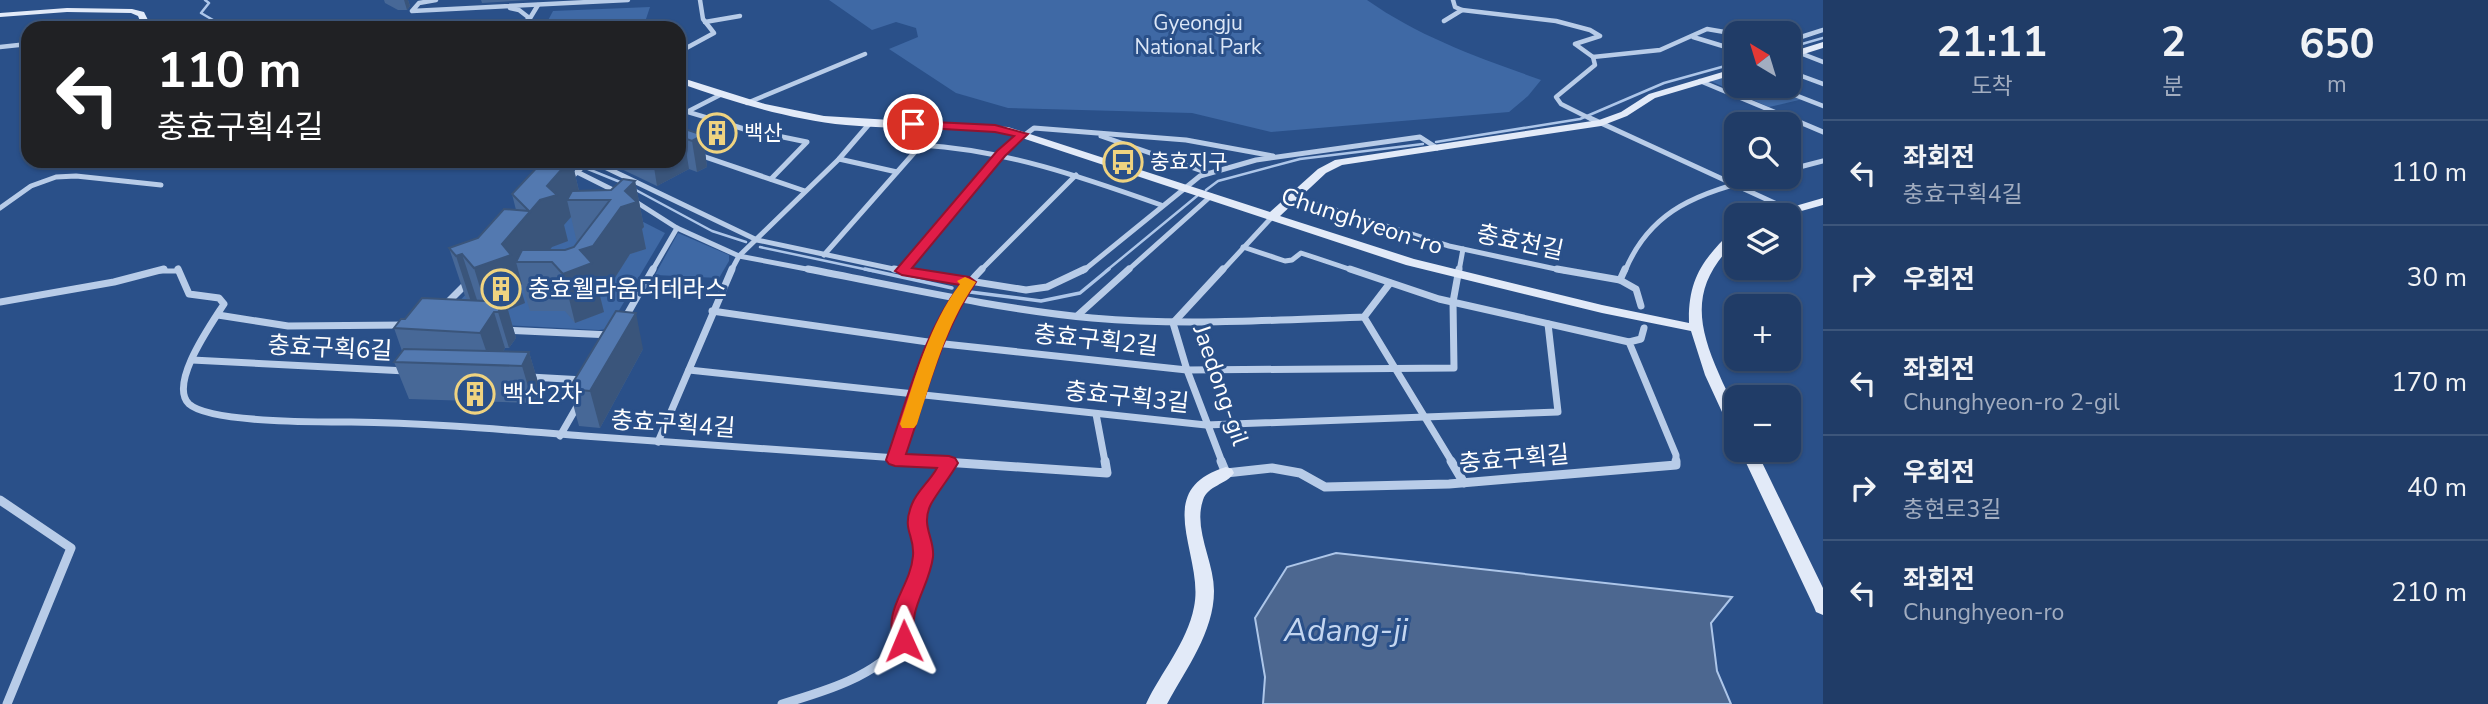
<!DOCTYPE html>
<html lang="ko">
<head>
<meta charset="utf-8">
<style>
  body { margin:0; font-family:"Nunito Sans","Noto Sans KR",sans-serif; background:#2d4770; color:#f1f3f6; height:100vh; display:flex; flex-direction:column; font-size:26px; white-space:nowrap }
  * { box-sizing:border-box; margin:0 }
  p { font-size:23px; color:#a2adc0 }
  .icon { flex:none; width:38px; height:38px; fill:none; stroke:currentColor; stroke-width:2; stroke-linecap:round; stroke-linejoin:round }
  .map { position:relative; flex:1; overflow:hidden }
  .sheet { display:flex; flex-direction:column; background:#203c67; width:665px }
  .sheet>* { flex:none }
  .top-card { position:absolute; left:21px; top:21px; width:665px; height:147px; border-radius:21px; box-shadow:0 2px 5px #0004,0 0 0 2px #3d567b; background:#202124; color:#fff; overflow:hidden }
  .needle { width:46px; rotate:322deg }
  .buttons { position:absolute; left:1724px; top:21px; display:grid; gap:14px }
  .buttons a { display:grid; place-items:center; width:77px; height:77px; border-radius:14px; background:#203c67; box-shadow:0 2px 5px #0004,0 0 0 2px #3d567b; font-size:35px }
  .pin { position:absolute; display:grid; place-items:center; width:60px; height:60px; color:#fff; margin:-30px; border:4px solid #fff; border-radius:50%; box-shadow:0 2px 7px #0007 }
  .me { position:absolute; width:77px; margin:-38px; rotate:359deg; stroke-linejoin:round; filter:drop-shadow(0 0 5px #0008) }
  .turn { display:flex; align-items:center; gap:24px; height:147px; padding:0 21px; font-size:32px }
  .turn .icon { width:91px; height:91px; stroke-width:2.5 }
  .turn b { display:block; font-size:49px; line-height:60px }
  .eta { display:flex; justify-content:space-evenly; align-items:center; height:119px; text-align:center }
  .eta b { font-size:42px; font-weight:700; line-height:49px }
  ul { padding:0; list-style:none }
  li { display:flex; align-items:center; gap:21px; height:105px; padding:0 21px; border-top:2px solid #3d567b }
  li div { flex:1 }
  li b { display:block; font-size:26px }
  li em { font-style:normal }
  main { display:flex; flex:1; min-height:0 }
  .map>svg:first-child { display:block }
</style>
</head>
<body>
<main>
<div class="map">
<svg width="1823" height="704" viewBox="0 0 1823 704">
  <rect width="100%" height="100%" fill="#2a5089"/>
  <g fill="#3f69a5">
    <path d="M829 0H1367C1421 38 1480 58 1541 80L1528 96 1509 112 1271 132 1192 113 1008 108 956 93 889 49 918 37 916 28 896 22 872 30Z"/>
    <path d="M650 7 643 28H544L553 11Z"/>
    <path d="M1732 74H1736V86H1769L1803 99 1769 107 1708 80Z"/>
    <path d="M596 198 665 233 608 329 599 330 448 322 444 317 557 200Z"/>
    <path d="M678 233 729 255V261L719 278 655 275Z"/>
  </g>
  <path fill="#4c6790" stroke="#adc6e9" stroke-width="2" d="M1336 553 1732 597 1711 623 1717 671 1731 704H1263L1265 677 1255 618 1287 567Z"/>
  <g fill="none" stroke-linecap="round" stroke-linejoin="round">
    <g stroke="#adc6e9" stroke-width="2.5">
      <path d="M205 0 209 3 201 13 213 20 212 28"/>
      <path d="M1788 48 1823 38"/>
      <path d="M1436 142 1580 119 1664 83 1736 63"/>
      <path d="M566 161 577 165"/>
      <path d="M588 169 625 184"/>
      <path d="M634 189 712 231 746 242"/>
      <path d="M1206 190 1218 181 1300 159 1423 144"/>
      <path d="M760 247 873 271"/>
      <path d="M1106 271 1197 196"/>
    </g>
    <g stroke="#adc6e9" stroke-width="3.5">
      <path d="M865 269 952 288"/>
      <path d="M970 292 1041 301 1080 293 1109 269"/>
    </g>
    <g stroke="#b8cce8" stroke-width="4.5">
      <path d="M436 0 419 3 412 11 628 0"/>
      <path d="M1453 0 1455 7 1462 10"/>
      <path d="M510 8 519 10 528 17 527 23"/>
      <path d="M1444 21 1462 10 1556 21 1590 30 1600 36 1575 44 1593 57"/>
      <path d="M705 22 740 16"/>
      <path d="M128 28 145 24"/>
      <path d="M524 28 538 5"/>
      <path d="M1757 33H1771"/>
      <path d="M1788 35 1801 37 1823 30"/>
      <path d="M1693 37 1736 50"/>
      <path d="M0 47 28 44"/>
      <path d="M679 52 714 33 703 19 700 0"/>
      <path d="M1800 53 1823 62"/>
      <path d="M1788 71 1823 84"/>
      <path d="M1700 81 1794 120"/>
      <path d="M1772 86 1823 106"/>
      <path d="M747 103 865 54"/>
      <path d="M688 112 715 120"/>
      <path d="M679 116 720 95"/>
      <path d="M1593 120 1561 104 1556 97 1595 65 1593 57 1660 50 1707 29 1736 34"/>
    </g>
    <g stroke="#b8cce8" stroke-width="5">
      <path d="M709 118 744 129 807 142 771 179"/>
      <path d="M1590 118 1790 210"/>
      <path d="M1790 118 1823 132"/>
      <path d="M1101 136 1208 173"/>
      <path d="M679 148 805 191"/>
      <path d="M839 159 897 172"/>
      <path d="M592 161 757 240 903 271"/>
      <path d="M1788 170 1823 161"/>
      <path d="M577 172 619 193"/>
      <path d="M574 175 589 161"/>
      <path d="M1294 197 1449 246 1565 271"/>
      <path d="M633 200 677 228 739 256 817 271"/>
      <path d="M0 208 31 186 56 177 76 176 161 185"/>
      <path d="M1243 247 1285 261 1292 260 1301 253 1355 271"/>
      <path d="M824 255 921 145C1005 150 1082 177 1161 205"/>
      <path d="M157 271H179"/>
      <path d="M652 271 677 228"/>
      <path d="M731 271 739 256 839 159 870 123"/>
      <path d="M902 271 1001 153 1034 128 1186 140 1273 156"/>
      <path d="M980 271 1076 175"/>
      <path d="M1083 271 1200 176 1256 160 1420 137 1437 148"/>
      <path d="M1127 271 1211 196"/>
      <path d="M1222 271 1273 216"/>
      <path d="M1459 271 1463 249"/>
      <path d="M1625 271C1651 208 1700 193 1762 177"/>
    </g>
    <g stroke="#b8cce8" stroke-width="7">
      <path d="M178 269 189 294 219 298 224 304C212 323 168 384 189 404 210 423 320 422 351 422 429 423 507 430 584 436 708 445 831 454 954 462"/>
      <path d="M808 269C902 287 997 309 1092 318 1183 326 1273 320 1364 317L1390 283"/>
      <path d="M894 269 1026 290 1047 287 1085 269"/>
      <path d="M1350 269 1439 299 1629 342"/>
      <path d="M1557 269 1620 280 1636 289 1641 306"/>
      <path d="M1620 280 1625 269"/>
      <path d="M0 302 114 282 164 269"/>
      <path d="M446 304 467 283"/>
      <path d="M712 311 935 343 1187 370 1454 368 1453 302 1459 269"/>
      <path d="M218 315 288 326 405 325"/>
      <path d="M1077 316 1129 269"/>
      <path d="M1364 317 1452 462"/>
      <path d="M625 318 653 269"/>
      <path d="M1644 328 1641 339 1629 342 1676 455V462"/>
      <path d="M504 330 611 335"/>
      <path d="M192 360 406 371"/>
      <path d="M689 370 1206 425 1558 412 1548 324"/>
      <path d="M530 377 584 380"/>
      <path d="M1096 414 1105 462"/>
      <path d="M560 436 579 403"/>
      <path d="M658 442 732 269"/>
      <path d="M895 460C917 396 932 319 982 269"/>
      <path d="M1222 462 1187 370 1173 323 1223 269"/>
    </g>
    <g stroke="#b8cce8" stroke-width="9">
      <path d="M930 461 1107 473 1105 461"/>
      <path d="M1221 461 1226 473 1272 468 1300 473 1325 487 1449 484 1676 465V461"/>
      <path d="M1451 461 1464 483"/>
      <path d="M0 500 71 548 7 704"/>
      <path d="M782 704C826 691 874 677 904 641 899 609 919 587 923 557 925 540 915 526 920 509 926 492 940 478 949 463"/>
    </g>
    <g fill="#e2eaf8" fill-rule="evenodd">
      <path d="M67 8 132 9 144 12 149 22 159 28 142 26 138 16 131 13 67 12 0 17V13Z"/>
      <path d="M292 26H323L327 28H291Z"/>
      <path d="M1823 42V48L1788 59V53Z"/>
      <path d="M1736 68V74L1655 98 1627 116 1601 126 1342 165 1326 173 1280 216 1414 259 1602 305 1689 323C1688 280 1702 260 1732 231L1736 230V241C1692 284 1695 320 1719 374 1729 398 1736 403 1736 430L1731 429 1728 425 1705 375 1691 331 1602 313 1406 265 1007 133C953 126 899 130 846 125 788 119 733 102 679 83V77L765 104 824 116 1008 127 1270 212 1318 169 1335 160 1599 120 1621 112 1649 94Z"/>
      <path d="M1823 198V205L1787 215H1769L1771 213Z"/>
      <path d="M1740 450H1756L1823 588V615L1816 612 1814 607Z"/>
      <path d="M1226 467 1232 469 1234 473C1226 485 1208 485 1203 500 1193 529 1214 561 1214 591 1214 632 1186 669 1167 704H1146C1161 672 1187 643 1194 607 1205 556 1149 490 1226 467Z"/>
    </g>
  </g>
  <g fill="#476897" fill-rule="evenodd">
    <path d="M384 0H408L410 6 407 10H398L385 3Z"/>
    <path d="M481 0H529L482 3Z"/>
    <path d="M679 127 703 135 707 167 697 172 689 169 657 186 613 165 612 161H679Z"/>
    <path d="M572 161 579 191 611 190 635 181 644 227 642 229 646 249 630 254 604 295 600 296 604 312 575 323 565 311H530L522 284 520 286 525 303 508 310 516 338 509 348H505L503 352H529L540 389 533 403 409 399 394 362 402 351 394 328 468 301 465 296 449 248 478 238 516 210 512 194ZM571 217 577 243 574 247 565 250H549L552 247 568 241 564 225Z"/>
    <path d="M643 349 600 428 579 426 569 389Z"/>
  </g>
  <g fill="#3a557b">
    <path d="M404 0H408L410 6 407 10Z"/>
    <path d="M703 135 707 167 697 172 692 141Z"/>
    <path d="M684 138 689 169 657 186 653 161H679V140Z"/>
    <path d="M569 161H572L581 200H567L571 217 564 225 568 241 552 247 540 262H516L522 284 520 286 525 303 508 310 516 338 509 348 498 312H494L505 348 494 365H491L480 333 489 317 474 268 502 244 547 186Z"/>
    <path d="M635 181 644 227 642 229 646 249 630 254 604 295 600 296 604 312 575 323 563 274 625 191Z"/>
    <path d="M462 254 478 303 472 305 456 256Z"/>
    <path d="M636 313 643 349 600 428 590 391Z"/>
    <path d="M529 352 540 389 533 403 522 366Z"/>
  </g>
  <g fill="#5379b0" stroke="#3a557b" stroke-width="2">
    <path d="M679 127 703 135 692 141 684 138 679 140Z"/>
    <path d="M543 161H569L547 186 557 195 540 200 502 244 511 255 474 268 462 254 456 256 449 248 478 238 504 209 529 211 512 194Z"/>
    <path d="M623 179 635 181 625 191 637 202 621 207 593 246 580 250 592 263 563 274 552 262H516L522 250H565L574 247 610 200H567L572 191 611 190Z"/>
    <path d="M422 298 505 302 498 312H494L480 333 394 328 401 319H405Z"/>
    <path d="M616 311 636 313 590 391 569 389Z"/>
    <path d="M404 349 529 352 522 366 394 362Z"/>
  </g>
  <path fill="#e11d48" stroke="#92132f" stroke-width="2" d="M913 121 995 125 1028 134 1005 156 912 268 969 277 976 282C941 333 926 396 906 454L949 456 955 458 958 463C950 477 939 490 931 504 920 526 935 538 933 557 929 588 907 609 915 641L912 648 904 650 897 648C879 611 910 590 913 556 915 534 901 531 912 504 917 491 930 481 937 468L895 466 889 464 886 460C907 401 922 335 960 285L902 275 895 271 997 151 1014 136 995 132 909 127 908 124Z"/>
  <path fill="#f59e0b" d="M965 277 976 282C946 325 933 375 917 424L914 428H902L900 424C916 376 929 325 960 284L957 281Z"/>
  <defs>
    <g id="building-ring" transform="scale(2.0125)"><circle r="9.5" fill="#2a5089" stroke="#efd380" stroke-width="1.5"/><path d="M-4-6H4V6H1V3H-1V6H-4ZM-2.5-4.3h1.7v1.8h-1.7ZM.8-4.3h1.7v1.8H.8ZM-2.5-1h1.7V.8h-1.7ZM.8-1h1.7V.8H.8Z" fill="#efd380"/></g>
    <g id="bus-ring" transform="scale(2.0125)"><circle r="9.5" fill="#2a5089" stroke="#efd380" stroke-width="1.5"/><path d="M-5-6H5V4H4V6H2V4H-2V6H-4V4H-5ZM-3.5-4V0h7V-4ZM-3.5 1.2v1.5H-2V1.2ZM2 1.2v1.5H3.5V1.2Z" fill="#efd380"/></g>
  </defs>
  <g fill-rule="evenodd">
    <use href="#building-ring" x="717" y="133"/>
    <use href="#bus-ring" x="1123" y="162"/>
    <use href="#building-ring" x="501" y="289"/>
    <use href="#building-ring" x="475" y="394"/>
  </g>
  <g text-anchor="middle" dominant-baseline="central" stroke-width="6" stroke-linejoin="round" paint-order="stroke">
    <g font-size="21" fill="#dce7f7" stroke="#2a5089">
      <text x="1198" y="23">Gyeongju<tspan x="1198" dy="24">National Park</tspan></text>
    </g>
    <g font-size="21" fill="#fff" stroke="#2a5089" text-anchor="start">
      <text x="744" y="133">백산</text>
      <text x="1150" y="162">충효지구</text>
    </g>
    <g font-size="24" fill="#fff" stroke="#2a5089">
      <text transform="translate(1362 221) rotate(18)">Chunghyeon-ro</text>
      <text transform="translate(1520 242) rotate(12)">충효천길</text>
      <text transform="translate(1096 340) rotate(6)">충효구획2길</text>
      <text transform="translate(330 348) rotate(3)">충효구획6길</text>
      <text transform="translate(1221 385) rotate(71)">Jaedong-gil</text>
      <text transform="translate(1127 397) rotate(6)">충효구획3길</text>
      <text transform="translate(673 424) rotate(4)">충효구획4길</text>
      <text transform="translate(1514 459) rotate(-5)">충효구획길</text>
    </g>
    <g font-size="24" fill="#fff" stroke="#2a5089" text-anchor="start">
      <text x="528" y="289">충효웰라움더테라스</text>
      <text x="502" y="394">백산2차</text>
    </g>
    <g font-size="32" font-style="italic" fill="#c4d6f0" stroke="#2a5089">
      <text x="1346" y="630">Adang-ji</text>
    </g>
  </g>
</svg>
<div class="buttons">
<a><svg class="needle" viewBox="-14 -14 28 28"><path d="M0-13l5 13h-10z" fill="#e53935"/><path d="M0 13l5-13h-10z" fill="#a2adc0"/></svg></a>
<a><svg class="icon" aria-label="search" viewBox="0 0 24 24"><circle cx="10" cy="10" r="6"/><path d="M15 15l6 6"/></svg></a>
<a><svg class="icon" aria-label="layers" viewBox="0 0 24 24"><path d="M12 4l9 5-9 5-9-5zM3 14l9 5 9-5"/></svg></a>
<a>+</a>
<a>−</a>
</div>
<div class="pin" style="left:913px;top:124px;background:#d93025"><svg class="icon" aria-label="arrive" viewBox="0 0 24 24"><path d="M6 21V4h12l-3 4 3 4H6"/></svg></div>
<svg class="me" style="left:904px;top:641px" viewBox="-20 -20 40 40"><path d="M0-17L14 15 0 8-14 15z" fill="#e11d48" stroke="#fff" stroke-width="4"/></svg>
<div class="top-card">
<div class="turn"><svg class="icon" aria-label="left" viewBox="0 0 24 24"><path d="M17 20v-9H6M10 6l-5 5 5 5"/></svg><div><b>110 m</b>충효구획4길</div></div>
</div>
</div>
<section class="sheet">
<div class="eta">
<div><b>21:11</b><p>도착</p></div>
<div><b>2</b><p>분</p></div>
<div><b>650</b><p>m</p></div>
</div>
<ul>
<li><svg class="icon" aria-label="left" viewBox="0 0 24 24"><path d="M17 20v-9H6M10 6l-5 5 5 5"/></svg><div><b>좌회전</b><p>충효구획4길</p></div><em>110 m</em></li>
<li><svg class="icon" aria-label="right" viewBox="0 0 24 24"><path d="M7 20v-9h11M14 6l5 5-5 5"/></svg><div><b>우회전</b></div><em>30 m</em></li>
<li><svg class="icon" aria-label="left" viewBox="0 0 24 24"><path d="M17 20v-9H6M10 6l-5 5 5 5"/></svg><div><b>좌회전</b><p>Chunghyeon-ro 2-gil</p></div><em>170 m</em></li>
<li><svg class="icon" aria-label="right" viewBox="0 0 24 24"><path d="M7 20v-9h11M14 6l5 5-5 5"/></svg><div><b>우회전</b><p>충현로3길</p></div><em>40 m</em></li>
<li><svg class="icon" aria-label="left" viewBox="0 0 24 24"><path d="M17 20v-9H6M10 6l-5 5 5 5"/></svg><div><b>좌회전</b><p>Chunghyeon-ro</p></div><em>210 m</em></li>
</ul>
</section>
</main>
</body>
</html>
